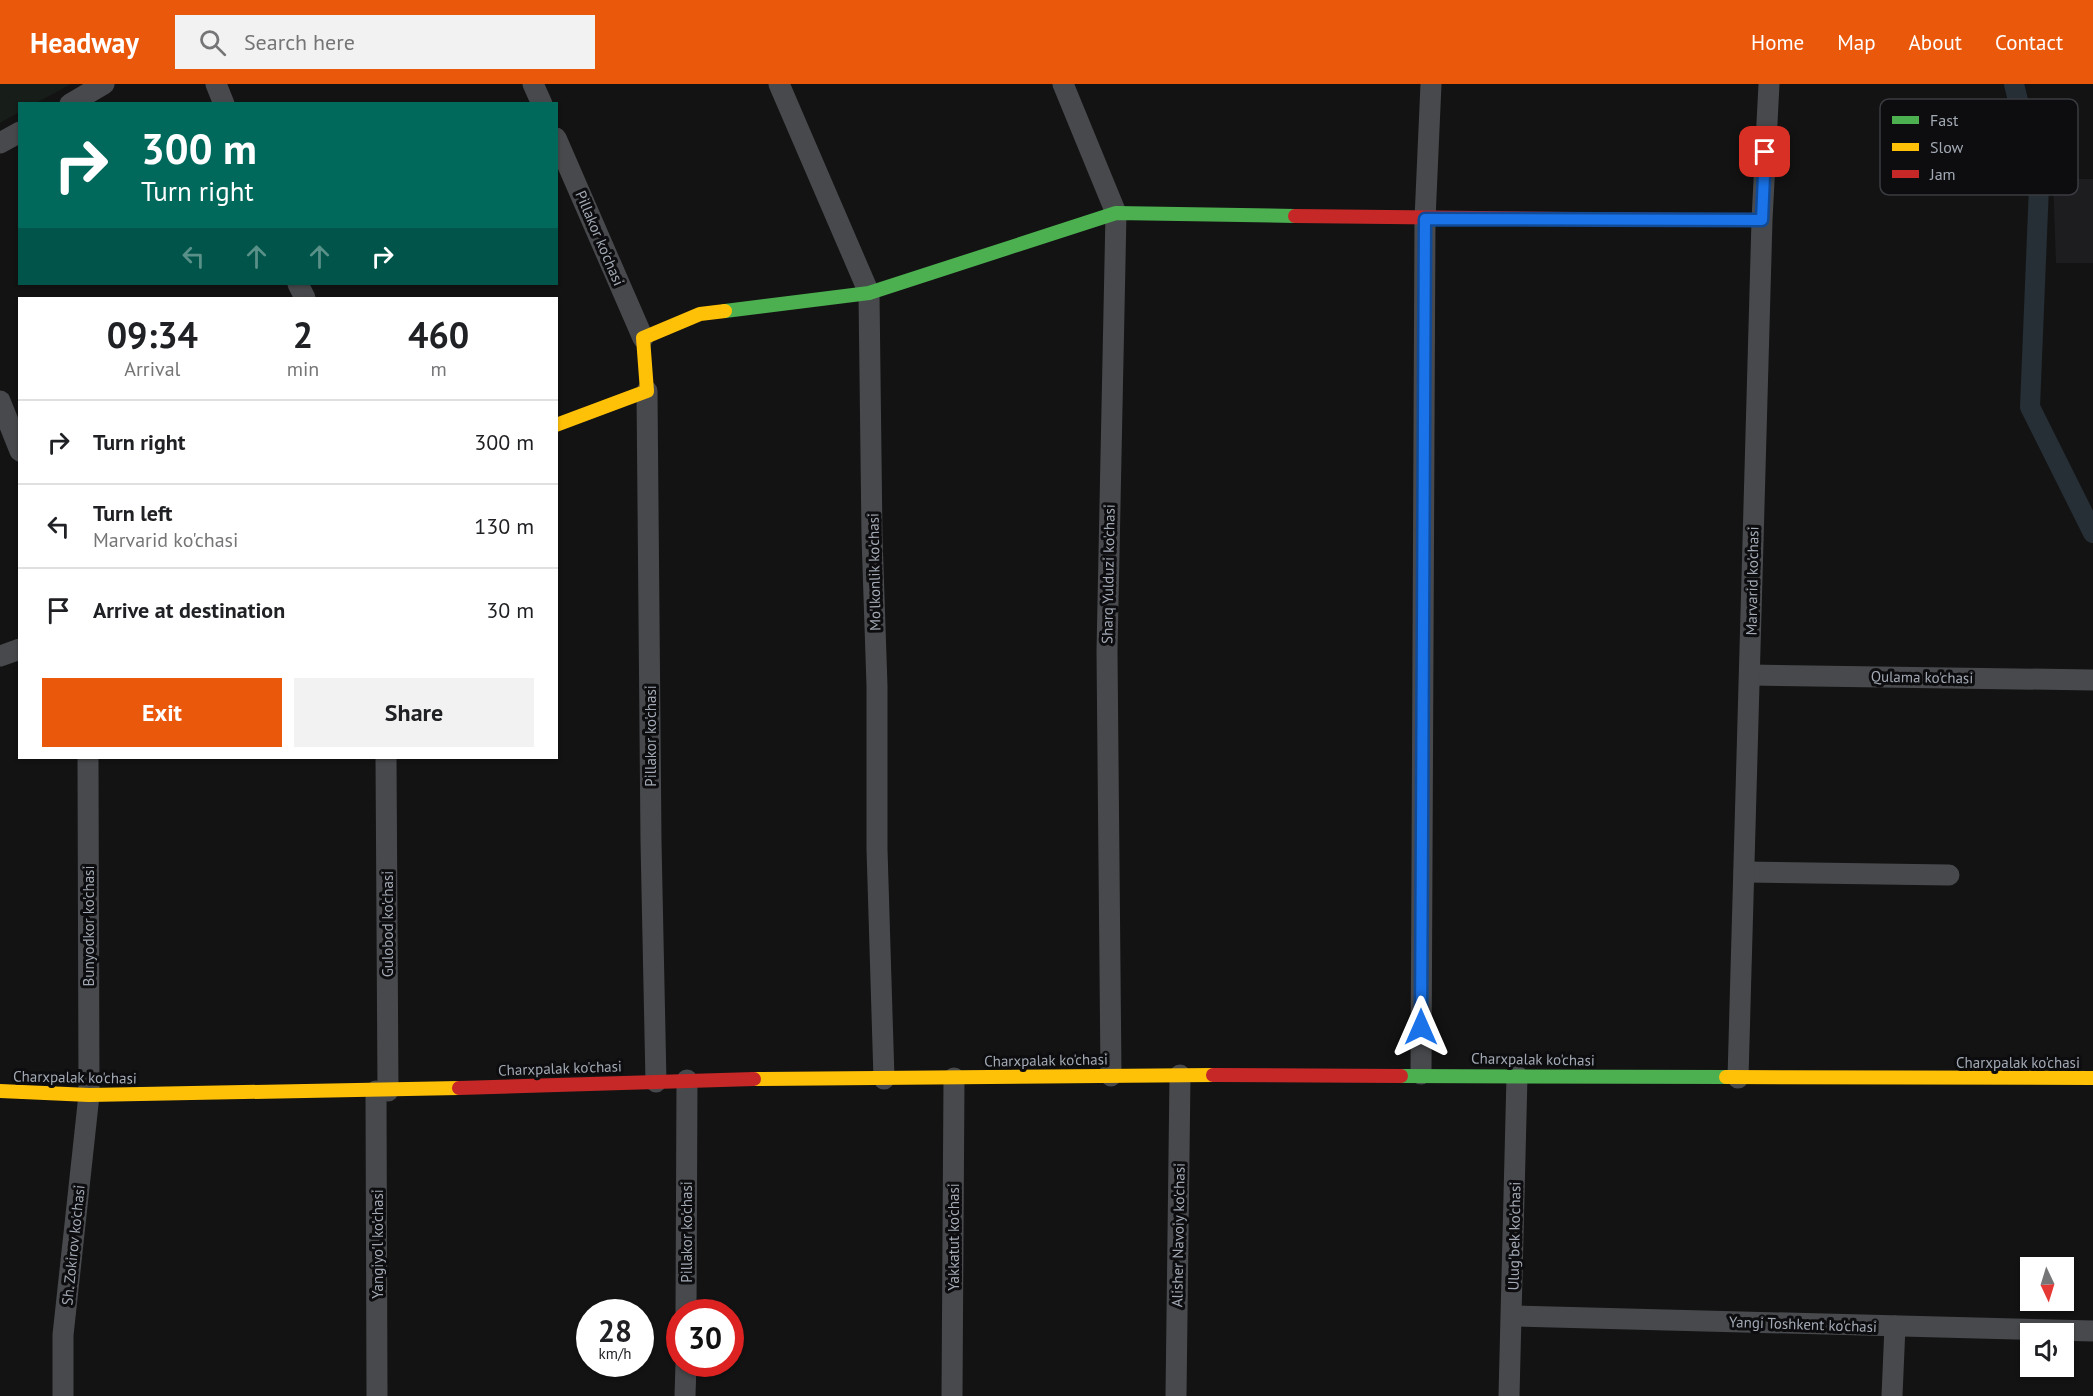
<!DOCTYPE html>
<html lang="en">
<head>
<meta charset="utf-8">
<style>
  body { margin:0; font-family:"PT Sans",sans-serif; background:#f2f2f2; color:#202124; height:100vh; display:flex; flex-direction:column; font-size:22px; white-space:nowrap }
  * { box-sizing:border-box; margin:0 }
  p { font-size:20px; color:#757577 }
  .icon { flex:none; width:33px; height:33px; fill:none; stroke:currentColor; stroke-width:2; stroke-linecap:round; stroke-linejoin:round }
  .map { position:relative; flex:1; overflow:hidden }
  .side { position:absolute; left:18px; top:213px; width:540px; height:462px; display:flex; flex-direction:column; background:#fff; border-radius:0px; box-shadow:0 2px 4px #0004 }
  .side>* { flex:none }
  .top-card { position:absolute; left:18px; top:18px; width:540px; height:183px; border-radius:0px; box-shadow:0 2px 4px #0004; background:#00695c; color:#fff; overflow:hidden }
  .needle { width:39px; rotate:176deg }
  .tools { position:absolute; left:2020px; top:1173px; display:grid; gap:12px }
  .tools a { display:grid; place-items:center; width:54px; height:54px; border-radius:0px; background:#fff; box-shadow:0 2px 4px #0004; font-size:30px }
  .speed { position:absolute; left:576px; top:1215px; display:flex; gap:12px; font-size:30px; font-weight:700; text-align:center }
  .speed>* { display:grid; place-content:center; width:78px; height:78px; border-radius:50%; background:#fff; box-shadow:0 2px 4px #0004; line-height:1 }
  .speed small { font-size:15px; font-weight:400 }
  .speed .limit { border:9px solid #d22; background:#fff; color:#111 }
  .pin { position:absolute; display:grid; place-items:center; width:51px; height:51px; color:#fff; margin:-26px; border-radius:12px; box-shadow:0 3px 9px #0006 }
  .me { position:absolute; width:66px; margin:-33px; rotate:0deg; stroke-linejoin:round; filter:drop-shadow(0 0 4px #0008) }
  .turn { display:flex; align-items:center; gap:21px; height:126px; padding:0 24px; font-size:27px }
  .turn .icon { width:78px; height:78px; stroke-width:2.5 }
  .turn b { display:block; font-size:42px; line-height:51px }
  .lanes { display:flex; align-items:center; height:57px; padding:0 24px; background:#0003; justify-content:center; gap:30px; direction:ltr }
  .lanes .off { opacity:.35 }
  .eta { display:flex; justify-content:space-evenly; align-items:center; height:102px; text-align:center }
  .eta b { font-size:36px; font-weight:700; line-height:42px }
  .action { display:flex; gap:12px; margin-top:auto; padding:12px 24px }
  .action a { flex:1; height:69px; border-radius:0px; background:#ea580c; color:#fff; font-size:24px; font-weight:700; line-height:69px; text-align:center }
  .action a+a { background:#f2f2f2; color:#202124 }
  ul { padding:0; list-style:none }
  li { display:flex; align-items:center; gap:18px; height:84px; padding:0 24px; border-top:2px solid #e0e0e0 }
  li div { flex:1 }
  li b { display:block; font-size:22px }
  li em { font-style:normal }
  header { display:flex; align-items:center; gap:36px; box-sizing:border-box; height:84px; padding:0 30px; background:#ea580c; color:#fff }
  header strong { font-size:28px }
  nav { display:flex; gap:33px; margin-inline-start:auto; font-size:21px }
  .search { width:420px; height:54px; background:#f2f2f2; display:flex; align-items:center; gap:15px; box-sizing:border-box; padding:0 21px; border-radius:0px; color:#757577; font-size:22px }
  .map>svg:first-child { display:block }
</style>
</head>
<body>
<header>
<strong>Headway</strong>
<div class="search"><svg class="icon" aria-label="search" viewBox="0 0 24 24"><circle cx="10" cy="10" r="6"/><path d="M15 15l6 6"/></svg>Search here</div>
<nav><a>Home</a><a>Map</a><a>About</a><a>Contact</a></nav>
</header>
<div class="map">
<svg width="2093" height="1312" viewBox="0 0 2093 1312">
  <rect width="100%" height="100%" fill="#131313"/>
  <path fill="#1d1d20" d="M2053 95H2093V179H2056Z"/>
  <path fill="#171d18" d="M0 0H71L36 19 20 20 19 28 0 39Z"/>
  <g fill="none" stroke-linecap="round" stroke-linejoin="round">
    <path stroke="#262f35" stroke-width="20" d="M2014 0 2039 102 2030 323 2093 449"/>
    <g stroke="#47494c" stroke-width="21">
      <path d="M216 0 224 20"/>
      <path d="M533 0 542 20"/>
      <path d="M779 0 869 209 872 453 877 602V765L884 995"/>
      <path d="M1063 0 1116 129 1107 567 1111 992"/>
      <path d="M70 20 104 0"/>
      <path d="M556 54 643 254"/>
      <path d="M0 59 20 48"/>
      <path d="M298 200 305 214"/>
      <path d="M647 307 651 758 656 998"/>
      <path d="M0 317 20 367"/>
      <path d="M0 572 20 565"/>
      <path d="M1750 591 2093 596"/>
      <path d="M386 674 388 1007"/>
      <path d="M1744 788 1949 791"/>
      <path d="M1421 990 1425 135 1431 0"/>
      <path d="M1738 994 1762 136 1769 0"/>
      <path d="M376 1007 377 1312"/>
      <path d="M686 1228 687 996"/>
      <path d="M1512 1232 2093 1247"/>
      <path d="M63 1312V1251L89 1011 88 674"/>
      <path d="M685 1312 686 1280"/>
      <path d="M952 1312 954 994"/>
      <path d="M1176 1312 1180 991"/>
      <path d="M1509 1312 1517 992"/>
      <path d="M1892 1312 1895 1242"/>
    </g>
    <g stroke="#4caf50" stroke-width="14">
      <path d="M1680 136H1762"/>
      <path d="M725 227 869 209 1116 129 1295 132"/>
      <path d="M1401 992 1726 993"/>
    </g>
    <g stroke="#ffc107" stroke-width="14">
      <path d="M556 341 647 307 643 254 700 230 725 227"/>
      <path d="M1726 993 2093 994"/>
      <path d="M754 995 1213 991"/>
      <path d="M0 1007 89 1011 459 1004"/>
    </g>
    <g stroke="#c62828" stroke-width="14">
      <path d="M1295 132 1680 136"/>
      <path d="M1213 991 1401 992"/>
      <path d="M459 1004 754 995"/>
    </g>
  </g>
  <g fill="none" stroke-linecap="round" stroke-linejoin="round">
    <g stroke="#114b97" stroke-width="15">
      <path id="route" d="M1421 943 1425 135 1762 136 1765 68"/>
    </g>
    <use href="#route" stroke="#1a73e8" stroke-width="10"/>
  </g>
  <g text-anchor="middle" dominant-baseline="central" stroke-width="6" stroke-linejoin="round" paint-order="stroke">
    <g font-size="15" fill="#a3aab5" stroke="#0d0d0f">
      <text transform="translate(600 154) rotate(67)">Pillakor ko'chasi</text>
      <text transform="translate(874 488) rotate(-91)">Mo'lkonlik ko'chasi</text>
      <text transform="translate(1108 490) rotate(-89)">Sharq Yulduzi ko'chasi</text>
      <text transform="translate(1752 497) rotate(-89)">Marvarid ko'chasi</text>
      <text transform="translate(1922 593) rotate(1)">Qulama ko'chasi</text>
      <text transform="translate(650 652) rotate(-90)">Pillakor ko'chasi</text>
      <text transform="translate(387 840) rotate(-90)">Gulobod ko'chasi</text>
      <text transform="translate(88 842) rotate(-90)">Bunyodkor ko'chasi</text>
      <text transform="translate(1533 975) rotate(1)">Charxpalak ko'chasi</text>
      <text transform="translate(1046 976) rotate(-1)">Charxpalak ko'chasi</text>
      <text x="2018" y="978">Charxpalak ko'chasi</text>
      <text transform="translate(560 984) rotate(-2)">Charxpalak ko'chasi</text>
      <text transform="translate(75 993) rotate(1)">Charxpalak ko'chasi</text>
      <text transform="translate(686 1148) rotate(-90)">Pillakor ko'chasi</text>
      <text transform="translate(1178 1151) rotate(-89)">Alisher Navoiy ko'chasi</text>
      <text transform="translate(1514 1152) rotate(-89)">Ulug'bek ko'chasi</text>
      <text transform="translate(953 1153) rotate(-90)">Yakkatut ko'chasi</text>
      <text transform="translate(377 1160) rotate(-90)">Yangiyo'l ko'chasi</text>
      <text transform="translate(73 1161) rotate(-84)">Sh. Zokirov ko'chasi</text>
      <text transform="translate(1803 1240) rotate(2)">Yangi Toshkent ko'chasi</text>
    </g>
  </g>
  <rect x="1880" y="15" width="198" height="96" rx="9" fill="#0d0d0f" stroke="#3a3c41" stroke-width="1.5"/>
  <rect x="1892" y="32" width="27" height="8" fill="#4caf50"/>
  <rect x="1892" y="59" width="27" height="8" fill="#ffc107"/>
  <rect x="1892" y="86" width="27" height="8" fill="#c62828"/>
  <g font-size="16" fill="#a3aab5">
    <text x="1930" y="42">Fast</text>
    <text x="1930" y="69">Slow</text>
    <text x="1930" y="96">Jam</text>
  </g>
</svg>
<div class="tools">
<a><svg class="needle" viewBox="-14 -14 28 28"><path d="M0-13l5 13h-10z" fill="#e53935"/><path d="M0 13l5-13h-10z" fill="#757577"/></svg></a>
<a><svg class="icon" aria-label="sound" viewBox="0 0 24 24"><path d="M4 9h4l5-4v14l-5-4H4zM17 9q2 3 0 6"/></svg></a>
</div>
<div class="speed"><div>28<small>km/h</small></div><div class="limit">30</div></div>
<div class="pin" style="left:1765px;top:68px;background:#d93025"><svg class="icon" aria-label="arrive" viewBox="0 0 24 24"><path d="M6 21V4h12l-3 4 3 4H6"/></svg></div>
<svg class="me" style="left:1421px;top:943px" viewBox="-20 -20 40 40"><path d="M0-17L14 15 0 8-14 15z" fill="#1a73e8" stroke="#fff" stroke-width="4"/></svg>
<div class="top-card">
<div class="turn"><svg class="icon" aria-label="right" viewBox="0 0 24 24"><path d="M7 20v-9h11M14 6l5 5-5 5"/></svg><div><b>300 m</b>Turn right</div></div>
<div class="lanes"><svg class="icon off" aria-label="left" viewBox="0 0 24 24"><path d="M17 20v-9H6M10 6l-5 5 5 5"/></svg><svg class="icon off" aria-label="ahead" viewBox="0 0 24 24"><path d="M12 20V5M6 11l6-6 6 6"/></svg><svg class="icon off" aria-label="ahead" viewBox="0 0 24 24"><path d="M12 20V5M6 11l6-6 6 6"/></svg><svg class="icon" aria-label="right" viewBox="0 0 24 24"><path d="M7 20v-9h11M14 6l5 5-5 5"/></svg></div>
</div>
<section class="side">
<div class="eta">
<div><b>09:34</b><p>Arrival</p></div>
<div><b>2</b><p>min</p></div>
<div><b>460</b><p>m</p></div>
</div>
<ul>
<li><svg class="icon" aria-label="right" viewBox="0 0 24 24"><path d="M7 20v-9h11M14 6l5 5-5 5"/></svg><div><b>Turn right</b></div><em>300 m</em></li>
<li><svg class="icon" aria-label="left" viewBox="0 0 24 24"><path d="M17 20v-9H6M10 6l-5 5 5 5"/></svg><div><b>Turn left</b><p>Marvarid ko'chasi</p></div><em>130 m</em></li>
<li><svg class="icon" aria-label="arrive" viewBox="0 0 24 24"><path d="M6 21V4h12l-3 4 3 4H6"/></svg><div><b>Arrive at destination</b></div><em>30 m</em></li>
</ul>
<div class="action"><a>Exit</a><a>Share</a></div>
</section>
</div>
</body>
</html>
